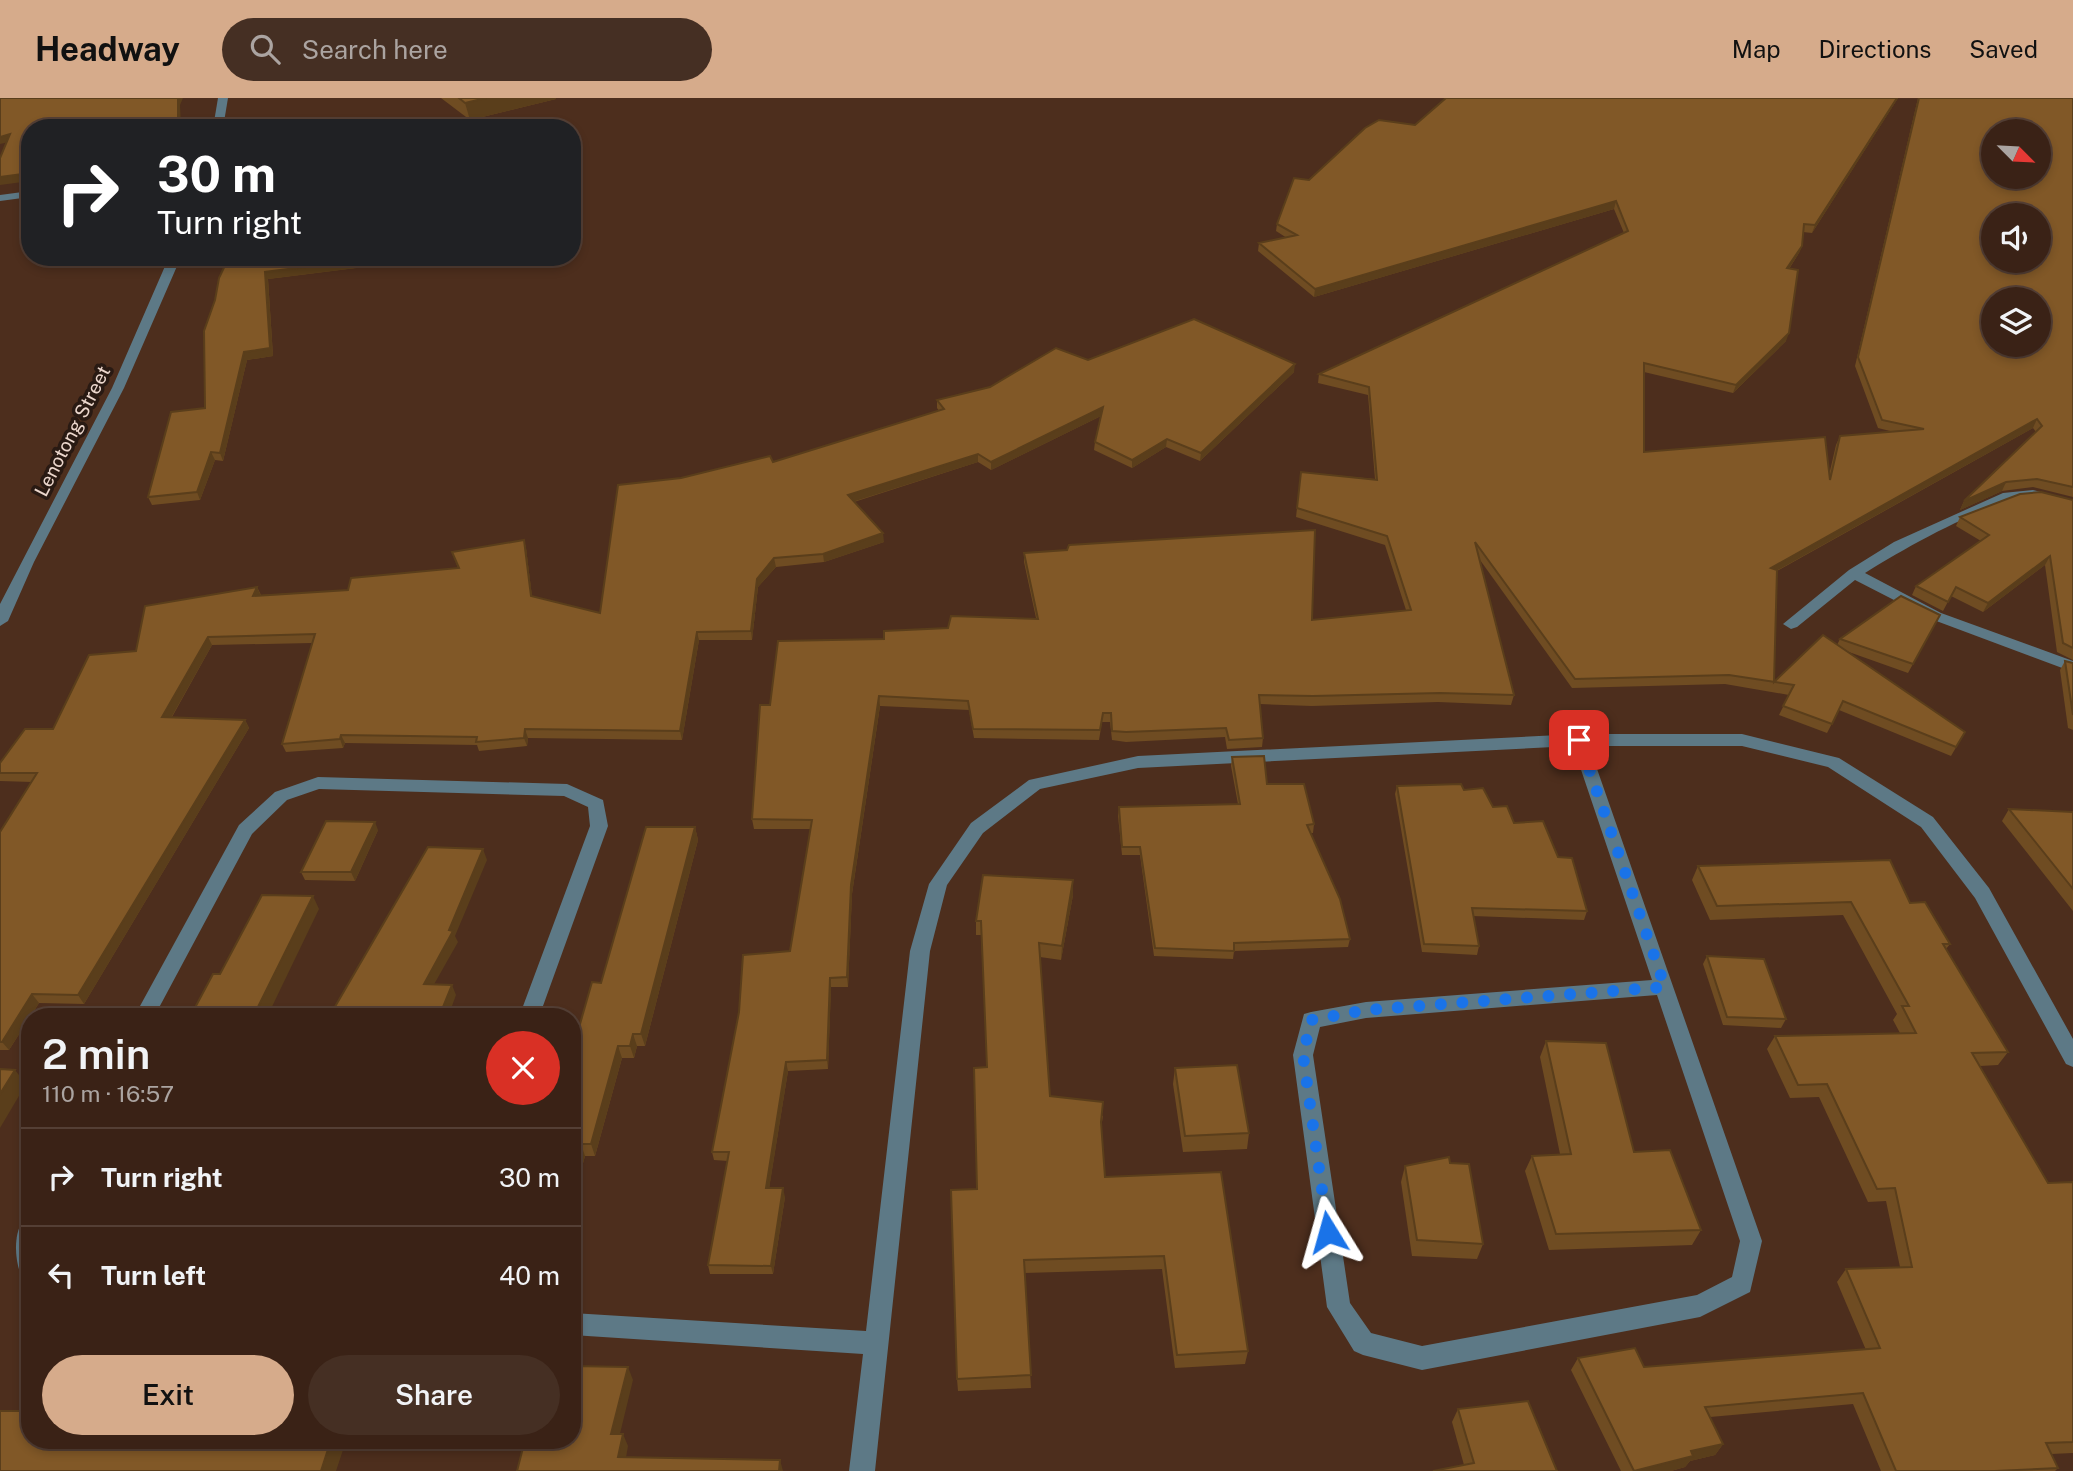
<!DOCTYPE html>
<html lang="en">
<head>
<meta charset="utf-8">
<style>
  body { margin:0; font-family:"Public Sans",sans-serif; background:#452f23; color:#f1f3f6; height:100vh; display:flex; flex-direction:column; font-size:26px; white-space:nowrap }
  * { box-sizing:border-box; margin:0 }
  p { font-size:23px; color:#aba4a1 }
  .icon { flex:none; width:38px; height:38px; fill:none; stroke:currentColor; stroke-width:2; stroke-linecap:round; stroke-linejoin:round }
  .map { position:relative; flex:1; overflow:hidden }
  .panel { position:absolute; left:21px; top:910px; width:560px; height:441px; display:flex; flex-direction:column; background:#3a2216; border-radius:28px; box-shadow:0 4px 10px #0003,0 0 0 2px #543f35 }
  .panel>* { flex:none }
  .hud { position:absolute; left:21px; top:21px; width:560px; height:147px; border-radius:28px; box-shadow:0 4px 10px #0003,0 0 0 2px #543f35; background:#202124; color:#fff; overflow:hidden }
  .needle { width:46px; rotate:114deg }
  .controls { position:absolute; left:1981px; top:21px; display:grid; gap:14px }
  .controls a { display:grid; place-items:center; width:70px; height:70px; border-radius:50%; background:#3a2216; box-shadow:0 4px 10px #0003,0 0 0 2px #543f35; font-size:35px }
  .pin { position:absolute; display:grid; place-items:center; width:60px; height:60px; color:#fff; margin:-30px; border-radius:14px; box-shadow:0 4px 10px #0006 }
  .me { position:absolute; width:77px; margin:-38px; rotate:352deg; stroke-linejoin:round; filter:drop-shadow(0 0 5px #0008) }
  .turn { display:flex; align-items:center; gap:24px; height:147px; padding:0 21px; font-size:32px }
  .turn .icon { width:91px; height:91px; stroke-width:2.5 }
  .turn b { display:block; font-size:49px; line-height:60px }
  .round { display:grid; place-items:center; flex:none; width:74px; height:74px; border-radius:37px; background:#452f23 }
  .headline { display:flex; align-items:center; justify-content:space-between; height:119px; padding:0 21px }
  h1 { font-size:42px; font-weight:600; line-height:52px }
  .action { display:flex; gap:14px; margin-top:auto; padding:14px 21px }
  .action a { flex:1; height:80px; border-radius:42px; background:#d6ab8b; color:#111; font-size:28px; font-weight:600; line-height:80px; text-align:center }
  .action a+a { background:#452f23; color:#f1f3f6 }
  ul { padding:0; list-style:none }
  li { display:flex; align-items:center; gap:21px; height:98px; padding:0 21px; border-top:2px solid #543f35 }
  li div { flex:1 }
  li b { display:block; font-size:26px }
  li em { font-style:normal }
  header { display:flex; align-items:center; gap:42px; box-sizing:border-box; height:98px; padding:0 35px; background:#d6ab8b; color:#111 }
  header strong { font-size:33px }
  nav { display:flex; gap:38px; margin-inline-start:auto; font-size:24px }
  .search { width:490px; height:63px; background:#452f23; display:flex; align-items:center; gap:18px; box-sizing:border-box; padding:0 24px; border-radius:38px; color:#aba4a1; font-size:26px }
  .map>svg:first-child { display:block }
</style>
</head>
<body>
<header>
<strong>Headway</strong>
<div class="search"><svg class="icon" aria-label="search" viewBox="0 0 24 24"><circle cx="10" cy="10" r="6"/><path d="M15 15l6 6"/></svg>Search here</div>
<nav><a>Map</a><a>Directions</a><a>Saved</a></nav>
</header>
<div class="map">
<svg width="2073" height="1373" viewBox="0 0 2073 1373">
  <rect width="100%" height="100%" fill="#4d2e1d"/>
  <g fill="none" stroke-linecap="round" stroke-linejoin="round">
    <g fill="#5d7986" fill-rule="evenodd">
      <path d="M218 0H228L223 30H213Z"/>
      <path d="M30 93V99L0 103V97Z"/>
      <path d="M169 159H181L124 290 34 464 8 523 0 528V506L112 290Z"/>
      <path d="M2033 392 2073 402V410C2060 407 2045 401 2031 400 1994 399 1898 454 1865 475L1941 515 2073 563V574L1931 521 1855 482 1797 529 1791 531 1783 526 1849 472 1894 444 2003 395Z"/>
      <path d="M1579 636H1742L1839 660 1933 719 1989 790 2073 941V969L2066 966 1975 800 1921 729 1828 669 1742 648H1589L1762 1143 1750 1194 1700 1219 1422 1272 1363 1257 1354 1253 1327 1209 1293 957 1304 916 1311 914 1366 904 1652 882 1573 648 1138 670 1040 691 983 735 947 787 930 853 875 1373H849L863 1256 572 1237V1215L866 1233 910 853 929 786 971 725 1029 682 1138 658ZM1657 897 1740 1143 1732 1179 1697 1197 1422 1248 1371 1235 1350 1205 1313 957 1320 929 1366 920Z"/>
      <path d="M318 679 567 686 603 702 608 728 539 919H519L590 728 588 709 564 698 319 691 287 702 252 736 154 919H134L239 727 275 694Z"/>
      <path d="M30 1121V1183L22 1180C15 1164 13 1139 22 1124Z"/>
    </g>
  </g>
  <g fill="#6f4c22">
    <path d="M441 0H556V1L470 22Z"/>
    <path d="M1898 0 1812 135 1803 134 1802 148 1799 155 1789 171 1786 243 1733 295 1644 274V354L1829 377 1836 347 1840 338 1894 334 1878 330 1855 268 1918 0H2073V399L2033 389 2002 393 1960 412 1964 403 2036 334 2033 330 1777 473 1774 584 1837 547 1840 541 1940 517 1908 575 1846 553 1965 634 1951 658 1839 612 1827 635 1779 617 1789 597 1725 586 1572 590 1480 462 1514 597 1511 607 1438 604 1312 608 1260 606 1263 640 1262 649 1227 651 1225 639 1126 644 1112 642 1110 624H1102L1099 642 974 640 969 612 880 608 852 796 848 889H831L828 971 788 973 769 1090 785 1099 773 1176H710L708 1167 728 1063 714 1062 712 1054 790 853 810 731H754L752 721 770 607 884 541 948 530 1036 520 1024 464V455L1312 522 1406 512 1385 447 1296 419 1301 374 1375 381 1368 297 1318 285 1319 276 1624 135 1614 111 1314 199 1258 153 1259 145 1287 140 1276 133 1277 126 1309 82 1415 27Z"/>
    <path d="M364 169 268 181 273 258 247 262 223 363 215 362 200 402 152 407 148 399 205 310 215 202 219 180Z"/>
    <path d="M1088 262 1294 274 1200 363 1166 349 1132 370 1094 352 1095 344 1101 318 991 372 978 364 854 404 884 444 824 464 776 469 758 489 752 542H699L682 642 528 640 527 648 479 653 477 647 345 645 343 650 286 654 282 646 312 545 212 547 172 619 245 622 249 630 84 906 39 905 9 952H0V734L32 684 0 683V665L53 631 136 553 257 489 261 497 348 492 458 470 452 454 524 442 526 450 532 499 600 515 681 380 773 364 939 313 937 310V302L990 289Z"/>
    <path d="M2073 402V562L2057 554 2045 467 1983 514 1951 498 1943 513 1912 497 1916 488 1981 443 1956 428 1960 419Z"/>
    <path d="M2065 563 2073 565V632L2068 630 2060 572Z"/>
    <path d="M1232 659 1267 686 1314 726 1313 735H1311L1350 841 1348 849 1234 853 1233 861 1154 858 1140 757H1122L1118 718 1119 709 1238 706 1231 668Z"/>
    <path d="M1397 688 1464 692 1493 709 1514 725 1558 759 1587 813 1584 822 1473 818 1479 848 1477 857 1422 854 1395 696Z"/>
    <path d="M2009 711 2073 714V813L2002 723Z"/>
    <path d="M695 729 698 742 645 948H637L634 960H622L595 1058H585L572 1105V954L601 885Z"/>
    <path d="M378 732 355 783 305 782 301 774Z"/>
    <path d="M1698 768 1910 805 1950 846 1946 851 2008 954 1998 967 1980 968 2048 1085 2073 1084V1355L2051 1356 2058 1370 2055 1373H1881L1853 1306 1710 1319 1723 1346 1715 1357 1690 1363 1685 1369 1671 1373H1621L1571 1272 1578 1260 1644 1269 1866 1252 1837 1184 1846 1171 1900 1169 1886 1103 1868 1104 1819 999 1790 1000 1767 951 1775 938 1900 935 1893 922 1897 916 1843 817 1710 822 1692 782Z"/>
    <path d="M1073 797 1061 862 1040 859 1050 998 1103 1018 1101 1030 1105 1079 1248 1253 1245 1266 1175 1270 1162 1171 1024 1175 1031 1290 958 1293 957 1281 977 1091 987 969 981 837H976V823Z"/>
    <path d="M1707 858 1786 921 1781 930 1723 927 1703 866Z"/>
    <path d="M1546 943 1634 1054 1701 1132 1692 1147 1549 1152 1525 1073 1532 1058 1560 1056 1540 959Z"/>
    <path d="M1175 970 1249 1035 1247 1051 1183 1054 1173 986Z"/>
    <path d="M1450 1065 1483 1146 1477 1161 1412 1158 1401 1084 1405 1068Z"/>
    <path d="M1458 1311 1557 1373 1464 1367 1452 1324Z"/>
  </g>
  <g fill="#5a3e1b">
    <path d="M178 0H183L180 7 181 30H178Z"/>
    <path d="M486 0H556V1L470 22 465 5Z"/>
    <path d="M1897 0H1898L1812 135 1815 127Z"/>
    <path d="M10 36 13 43 0 46V39Z"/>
    <path d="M30 75V83L0 87V79Z"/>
    <path d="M1616 103 1614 111 1314 199 1315 191Z"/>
    <path d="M1802 148 1799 155 1784 178 1787 170Z"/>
    <path d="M363 159 364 169 268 181 273 258 247 262 223 363 220 355 244 254 265 174Z"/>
    <path d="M1789 235 1786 243 1733 295 1736 287Z"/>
    <path d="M1295 266 1294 274 1200 363 1201 355Z"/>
    <path d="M1103 309V317L991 372V364Z"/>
    <path d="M2037 321 2033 330 1767 478 1771 470Z"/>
    <path d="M1167 341 1166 349 1132 370V362Z"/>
    <path d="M211 354 215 362 200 402 197 394Z"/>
    <path d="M978 356V364L849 405 848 397Z"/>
    <path d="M2006 384 2002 393 1960 412 1964 403Z"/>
    <path d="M883 435 884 444 824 464 823 456Z"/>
    <path d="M524 442 526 450 533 507 531 498Z"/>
    <path d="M2050 458 2045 467 1983 514 1988 505Z"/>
    <path d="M774 460 776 469 758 489 752 542 751 533 757 481Z"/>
    <path d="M257 489 261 498H253Z"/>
    <path d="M697 534 699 542 682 642 680 633Z"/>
    <path d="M208 539 212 547 167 627 162 619Z"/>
    <path d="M879 598 880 608 852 796 848 889 847 879 851 787Z"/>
    <path d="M245 622 249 630 84 906 78 897Z"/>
    <path d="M525 631 528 640 527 648 524 640Z"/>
    <path d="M341 637 345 645 343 650 340 641Z"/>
    <path d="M375 724 378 732 355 783 351 774Z"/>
    <path d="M695 729 698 742 645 948 641 936Z"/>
    <path d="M483 751 487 762 455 838 458 844 428 897 424 886 449 832Z"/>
    <path d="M1073 782V797L1061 862 1062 848Z"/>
    <path d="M313 798 319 811 267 919H253Z"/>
    <path d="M830 880 831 889 828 971 827 962Z"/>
    <path d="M452 887 456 897 448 919H439Z"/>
    <path d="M32 896 39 905 9 952 2 944Z"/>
    <path d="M633 936 637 948 634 960 630 948Z"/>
    <path d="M618 948 622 960 595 1058 591 1046Z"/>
    <path d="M786 964 788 973 768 1098 766 1090Z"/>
    <path d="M15 972 26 986 0 1030V996Z"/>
    <path d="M581 1046 585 1058 572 1105V1076Z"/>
    <path d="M783 1090 785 1099 773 1176 771 1168Z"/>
    <path d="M628 1269 633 1282 617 1348 611 1336Z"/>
    <path d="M623 1336 628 1348 624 1371 618 1359Z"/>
    <path d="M331 1342 346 1343 336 1373H321Z"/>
    <path d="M1723 1346 1715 1357 1690 1363 1685 1369 1671 1373H1637L1691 1353Z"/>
    <path d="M780 1362 783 1373H779Z"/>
  </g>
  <g fill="#815827" stroke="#5a3e1b" stroke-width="2" fill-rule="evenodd">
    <path d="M0 0H178V30H30V75L0 79V60L10 36 0 39Z"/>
    <path d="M459 0H486L465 5Z"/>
    <path d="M1446 0H1897L1815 127 1804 126 1802 148 1787 170 1798 172 1789 235 1736 287 1644 265V354L1825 339 1830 382 1840 338 1924 331 1882 322 1858 259 1919 0H2073V389L2037 381 2006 384 1964 403 2042 328 2037 321 1771 470 1777 472 1774 584 1823 537 1965 634 1956 649 1843 603 1832 626 1783 608 1794 587 1729 577 1575 581 1475 444 1514 597 1440 595 1313 598 1259 597 1263 640 1229 642 1226 630 1126 634 1112 633 1111 615H1103L1100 632 973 631 968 603 879 598 851 787 847 879 830 880 827 962 786 964 766 1090H783L771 1168 708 1167 729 1054H712L739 914 743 857 790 853 812 722 752 721 760 607H770L778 543 884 541V533L948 530 951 518 1038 521 1024 455 1067 452 1069 447 1315 432 1312 522 1411 512 1387 438 1297 410 1301 374 1377 382 1369 289 1319 276 1628 133 1616 103 1315 191 1259 145 1297 137 1277 126 1294 80 1309 82 1365 30 1379 22 1415 27ZM1993 33H2039V79H1993ZM1993 117H2039V163H1993ZM1993 201H2039V247H1993Z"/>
    <path d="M229 159H361V162L265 174 270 250 244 254 220 355 211 354 197 394 148 399 171 314 205 310 204 233 215 202 219 180Z"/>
    <path d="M1194 221 1295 266 1201 355 1167 341 1132 362 1095 344 1103 309 991 364 978 356 848 397 883 435 823 456 774 460 757 481 751 533 697 534 680 633 525 631 524 640 476 644 477 639 341 637 340 641 282 646 315 536 208 539 162 619 245 622 78 897 32 896 2 944H0V734L37 675H0V665L25 631H53L89 557 136 553 145 508 257 489 253 498 348 492 351 480 459 470 452 454 524 442 531 498 600 515 618 387 681 380 770 358 773 364 944 311 937 302 990 289 1056 250 1088 262Z"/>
    <path d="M2041 394 2073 402V550L2063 545 2050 458 1988 505 1956 489 1948 504 1916 488 1989 437 1960 419 2020 396Z"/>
    <path d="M1901 498 1940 517 1913 566 1840 541Z"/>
    <path d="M2065 563 2073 565V617Z"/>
    <path d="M1264 658 1267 686H1304L1314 726 1307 727 1340 801 1350 841 1234 845V853L1155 850 1140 749H1122L1119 709 1240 706 1232 659Z"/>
    <path d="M1461 686 1464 692 1483 690 1493 709 1507 708 1514 725 1543 723 1558 759 1572 760 1587 813 1472 810 1479 848 1424 846 1397 688Z"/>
    <path d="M2009 711 2073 714V791Z"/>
    <path d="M326 723 375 724 351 774H301Z"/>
    <path d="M646 729H695L641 936H633L630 948H618L591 1046H581L572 1076V954L592 884 601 885Z"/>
    <path d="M428 749 483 751 449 832 453 833 424 886 452 887 439 919H329Z"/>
    <path d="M1890 762 1910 805 1925 804 1950 846H1943L2008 954 1972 955 2048 1085 2073 1084V1344L2046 1345 2058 1370 1995 1373H1896L1863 1295 1705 1309 1723 1346 1691 1353 1693 1358 1634 1373 1578 1260 1635 1250 1644 1269 1880 1250 1846 1171 1912 1169 1895 1090 1877 1091 1827 986 1798 987 1775 938 1916 935 1902 908H1909L1851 804 1717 808 1698 768Z"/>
    <path d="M983 777 1073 782 1062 848 1039 845 1050 998 1103 1004 1101 1024 1105 1079 1221 1074 1248 1253 1177 1257 1164 1158 1024 1162 1031 1277 957 1281 951 1092 977 1091 974 970 987 969 981 823H976Z"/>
    <path d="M262 797 313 798 253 919H190L213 876H220Z"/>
    <path d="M1707 858 1764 861 1786 921 1727 919Z"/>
    <path d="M1546 943 1606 945 1634 1054 1670 1052 1701 1132 1556 1136 1532 1058 1571 1056Z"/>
    <path d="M1237 967 1249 1035 1185 1038 1175 970Z"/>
    <path d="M0 971 15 972 0 996Z"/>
    <path d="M1449 1059 1450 1065 1469 1066 1483 1146 1417 1142 1405 1068Z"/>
    <path d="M572 1268 628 1269 611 1336H623L618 1359 780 1362 779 1373H517L525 1342H572Z"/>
    <path d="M1528 1303 1557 1373H1433L1474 1365 1458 1311Z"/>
    <path d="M0 1313H30V1342H331L321 1373H0Z"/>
  </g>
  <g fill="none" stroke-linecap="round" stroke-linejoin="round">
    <path stroke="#1a73e8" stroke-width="12" stroke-dasharray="0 21.6" d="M1328 1134 1303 957 1311 922 1366 912 1665 889 1579 642"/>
  </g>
  <g text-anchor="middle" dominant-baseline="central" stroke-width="7" stroke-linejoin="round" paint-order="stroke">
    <g font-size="19" fill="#ecd7cd" stroke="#291a13">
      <text transform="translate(72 333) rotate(-63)">Lenotong Street</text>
    </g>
  </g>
</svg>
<div class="controls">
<a><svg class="needle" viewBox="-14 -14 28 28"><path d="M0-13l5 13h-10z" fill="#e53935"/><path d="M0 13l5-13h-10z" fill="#aba4a1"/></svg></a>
<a><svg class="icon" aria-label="sound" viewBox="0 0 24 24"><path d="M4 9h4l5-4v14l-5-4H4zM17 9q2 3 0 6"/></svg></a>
<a><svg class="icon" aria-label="layers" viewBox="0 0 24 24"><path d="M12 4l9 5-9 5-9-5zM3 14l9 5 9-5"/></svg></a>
</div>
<div class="pin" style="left:1579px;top:642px;background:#d93025"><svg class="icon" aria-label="arrive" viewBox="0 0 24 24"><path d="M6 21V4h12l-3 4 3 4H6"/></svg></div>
<svg class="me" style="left:1328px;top:1134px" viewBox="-20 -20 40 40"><path d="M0-17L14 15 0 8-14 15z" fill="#1a73e8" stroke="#fff" stroke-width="4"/></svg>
<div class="hud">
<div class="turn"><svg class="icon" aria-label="right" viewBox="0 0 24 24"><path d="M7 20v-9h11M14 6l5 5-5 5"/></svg><div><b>30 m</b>Turn right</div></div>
</div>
<section class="panel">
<div class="headline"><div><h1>2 min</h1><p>110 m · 16:57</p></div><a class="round" style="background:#d93025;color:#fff"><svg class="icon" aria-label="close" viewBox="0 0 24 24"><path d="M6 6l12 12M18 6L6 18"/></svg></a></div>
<ul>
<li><svg class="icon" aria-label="right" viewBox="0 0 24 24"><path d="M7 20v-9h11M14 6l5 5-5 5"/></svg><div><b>Turn right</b></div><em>30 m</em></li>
<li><svg class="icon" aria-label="left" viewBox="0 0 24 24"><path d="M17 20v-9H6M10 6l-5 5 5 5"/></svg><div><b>Turn left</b></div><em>40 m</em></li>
</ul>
<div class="action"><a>Exit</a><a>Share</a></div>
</section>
</div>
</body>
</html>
